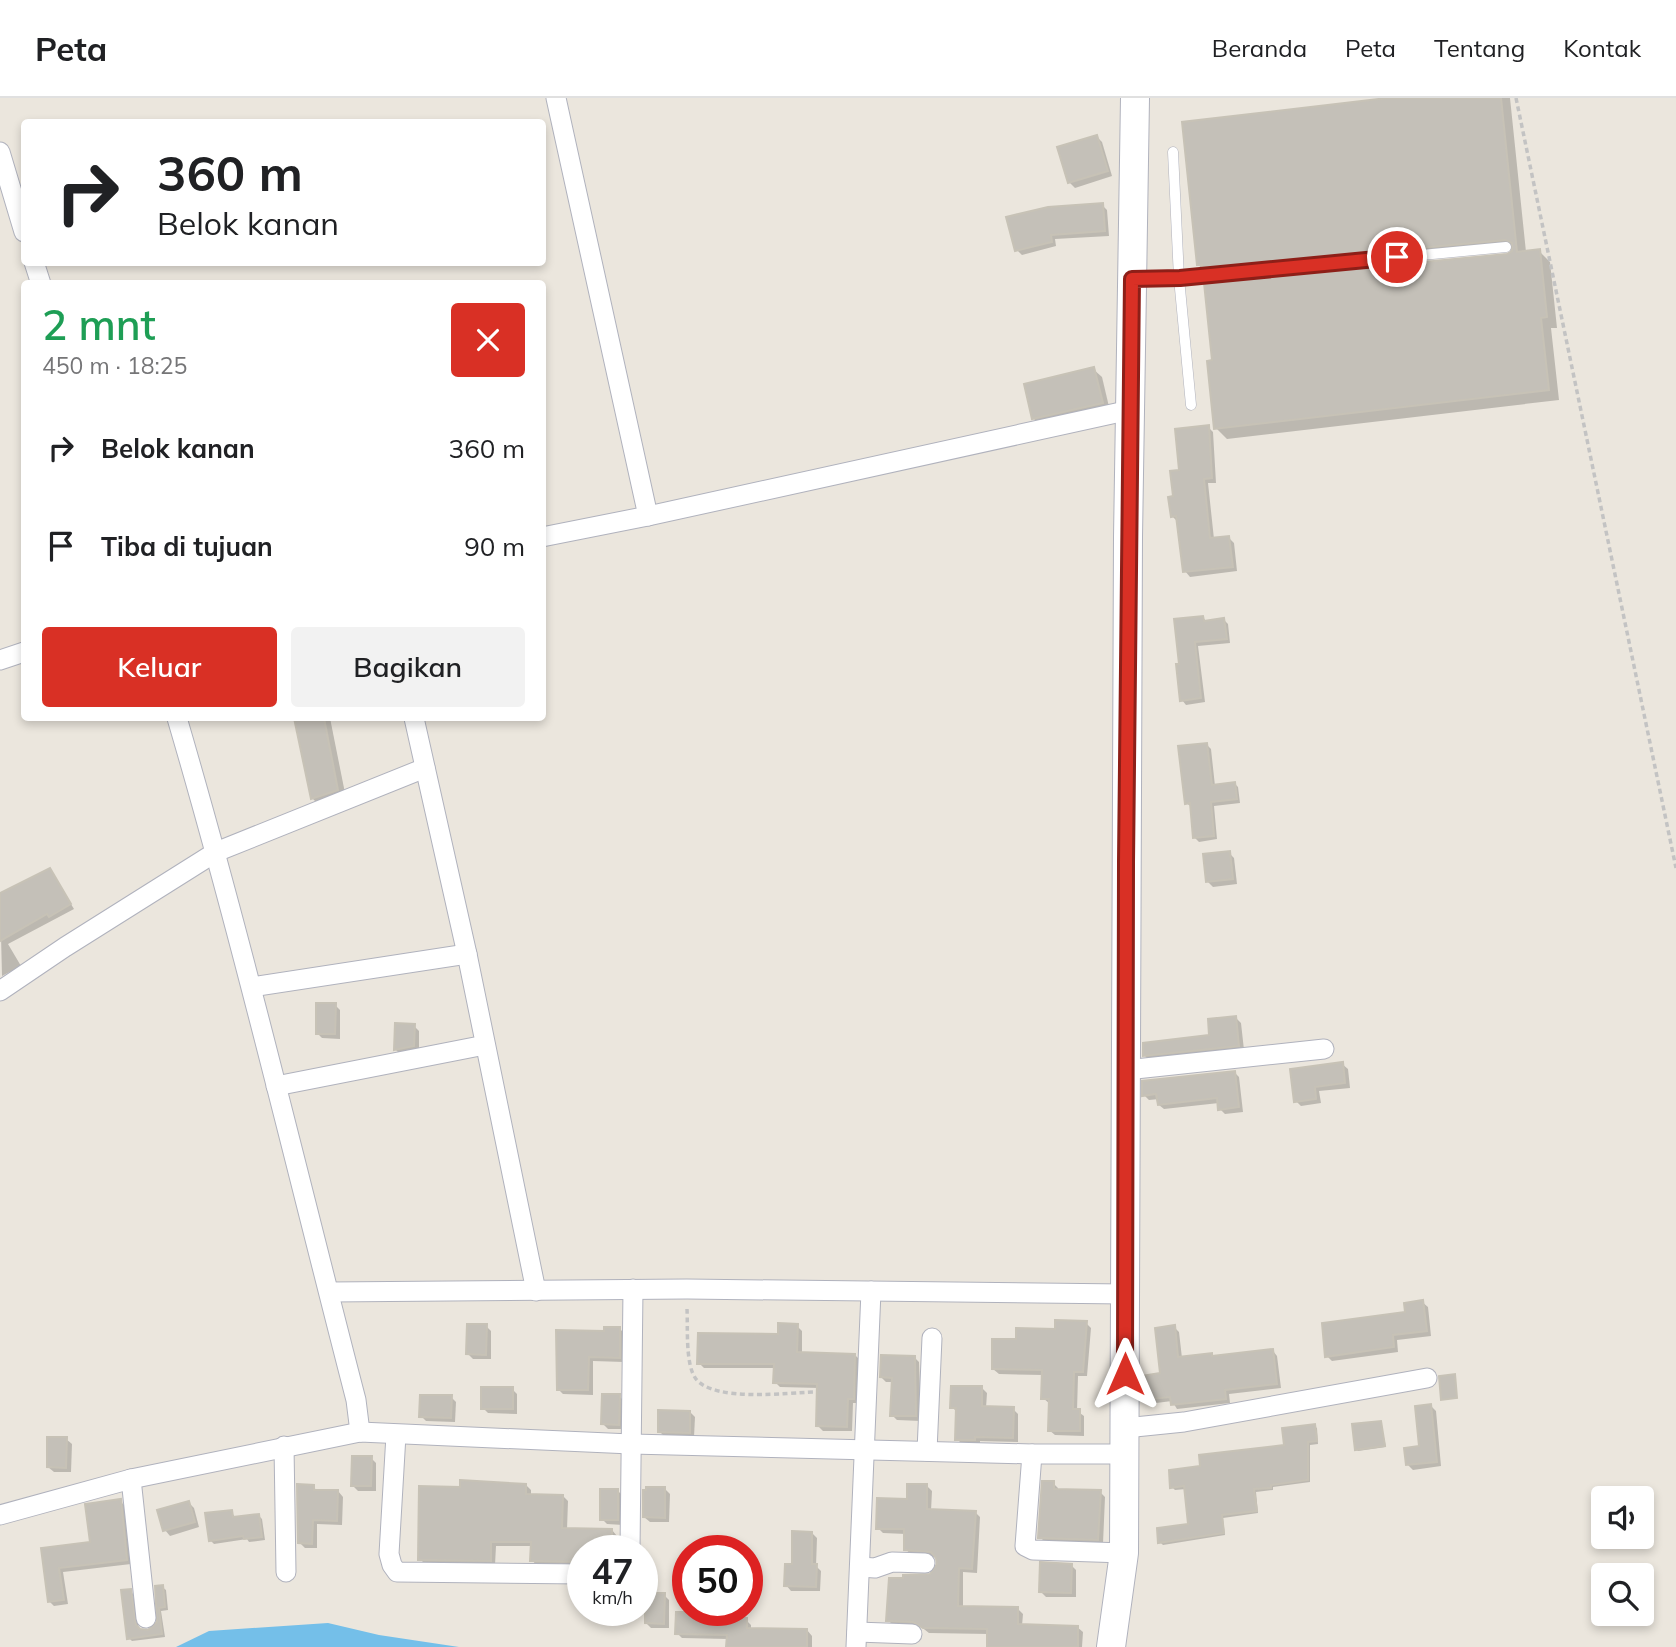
<!DOCTYPE html>
<html lang="id">
<head>
<meta charset="utf-8">
<style>
  body { margin:0; font-family:Mulish,sans-serif; background:#f2f2f2; color:#202124; height:100vh; display:flex; flex-direction:column; font-size:26px; white-space:nowrap }
  * { box-sizing:border-box; margin:0 }
  p { font-size:23px; color:#757577 }
  .icon { flex:none; width:38px; height:38px; fill:none; stroke:currentColor; stroke-width:2; stroke-linecap:round; stroke-linejoin:round }
  .map { position:relative; flex:1; overflow:hidden }
  .panel { position:absolute; left:21px; top:182px; width:525px; height:441px; display:flex; flex-direction:column; background:#fff; border-radius:7px; box-shadow:0 4px 10px #0003 }
  .panel>* { flex:none }
  .top-card { position:absolute; left:21px; top:21px; width:525px; height:147px; border-radius:7px; box-shadow:0 4px 10px #0003; background:#fff; color:#202124; overflow:hidden }
  .tools { position:absolute; left:1591px; top:1388px; display:grid; gap:14px }
  .tools a { display:grid; place-items:center; width:63px; height:63px; border-radius:7px; background:#fff; box-shadow:0 4px 10px #0003; font-size:35px }
  .speed { position:absolute; left:567px; top:1437px; display:flex; gap:14px; font-size:35px; font-weight:700; text-align:center }
  .speed>* { display:grid; place-content:center; width:91px; height:91px; border-radius:50%; background:#fff; box-shadow:0 4px 10px #0003; line-height:1 }
  .speed small { font-size:18px; font-weight:400 }
  .speed .limit { border:10px solid #d22; background:#fff; color:#111 }
  .pin { position:absolute; display:grid; place-items:center; width:60px; height:60px; color:#fff; margin:-30px; border:4px solid #fff; border-radius:50%; box-shadow:0 2px 7px #0007 }
  .me { position:absolute; width:77px; margin:-38px; rotate:0deg; stroke-linejoin:round; filter:drop-shadow(0 0 5px #0008) }
  .turn { display:flex; align-items:center; gap:24px; height:147px; padding:0 21px; font-size:32px }
  .turn .icon { width:91px; height:91px; stroke-width:2.5 }
  .turn b { display:block; font-size:49px; line-height:60px }
  .round { display:grid; place-items:center; flex:none; width:74px; height:74px; border-radius:7px; background:#f2f2f2 }
  .summary { display:flex; align-items:center; justify-content:space-between; height:119px; padding:0 21px }
  h1 { font-size:42px; font-weight:600; line-height:52px; color:#1e9e55 }
  .action { display:flex; gap:14px; margin-top:auto; padding:14px 21px }
  .action a { flex:1; height:80px; border-radius:7px; background:#d93025; color:#fff; font-size:28px; font-weight:600; line-height:80px; text-align:center }
  .action a+a { background:#f2f2f2; color:#202124 }
  ul { padding:0; list-style:none }
  li { display:flex; align-items:center; gap:21px; height:98px; padding:0 21px }
  li div { flex:1 }
  li b { display:block; font-size:26px }
  li em { font-style:normal }
  header { display:flex; align-items:center; gap:42px; box-sizing:border-box; height:98px; padding:0 35px; background:#fff; border-bottom:2px solid #e0e0e0 }
  header strong { font-size:33px }
  nav { display:flex; gap:38px; margin-inline-start:auto; font-size:24px }
  .map>svg:first-child { display:block }
</style>
</head>
<body>
<header>
<strong>Peta</strong>
<nav><a>Beranda</a><a>Peta</a><a>Tentang</a><a>Kontak</a></nav>
</header>
<div class="map">
<svg width="1676" height="1549" viewBox="0 0 1676 1549">
  <rect width="100%" height="100%" fill="#ebe6dd"/>
  <path fill="#74bfe9" d="M328 1525 379 1537 459 1549H176L209 1533Z"/>
  <g fill="#0003">
    <path d="M1402 0H1510L1526 154 1539 153 1550 164 1557 230H1551L1559 302 1227 341 1216 330 1517 152 1215 181 1198 167Z"/>
    <path d="M1097 39 1102 44 1112 78 1075 90 1069 84Z"/>
    <path d="M1102 107 1107 112 1109 138 1055 141 1056 148 1022 157 1017 152Z"/>
    <path d="M1093 271 1102 279 1110 313 1041 328 1033 320Z"/>
    <path d="M1208 329 1213 334 1216 385H1208L1214 441 1229 440 1234 445 1237 473 1190 479 1185 473 1177 423 1172 418 1181 373Z"/>
    <path d="M1203 520 1207 524 1224 522 1228 526 1230 545 1198 548 1205 604 1186 607 1182 602 1181 567Z"/>
    <path d="M296 620H330L346 700 320 708 312 700Z"/>
    <path d="M1207 647 1211 651 1215 688 1234 685 1238 689 1240 705 1214 708 1217 741 1199 744 1195 740 1192 709 1186 705Z"/>
    <path d="M1229 755 1234 760 1237 786 1213 789 1208 784Z"/>
    <path d="M50 772 74 811 8 846 21 868 2 878 0 797Z"/>
    <path d="M335 907 340 912V941L322 940 317 935Z"/>
    <path d="M1236 920 1241 925 1244 952 1149 962 1144 957 1211 939Z"/>
    <path d="M396 927 414 928 419 933V953L401 957 396 952Z"/>
    <path d="M1342 966 1348 971 1350 990 1319 993 1321 1005 1301 1008 1296 1003Z"/>
    <path d="M1235 975 1239 979 1243 1014 1225 1016 1220 1011 1219 1005 1164 1011 1159 1007V1001L1149 1002 1144 997Z"/>
    <path d="M1422 1204 1428 1209 1431 1238 1397 1242 1398 1254 1332 1263 1327 1258 1407 1216Z"/>
    <path d="M1086 1225 1091 1230 1087 1278H1078L1077 1313 1084 1318V1338L1055 1337 1049 1332 1050 1306 1043 1300V1277L999 1276 993 1271 1017 1243Z"/>
    <path d="M486 1228 491 1233V1261H473L468 1256Z"/>
    <path d="M797 1228 802 1233V1256L855 1257 860 1262 859 1305H853L852 1333H823L818 1328 819 1290 780 1289 775 1284 776 1270H704L699 1265 780 1237Z"/>
    <path d="M1174 1229 1179 1234 1182 1260 1211 1256 1214 1259 1273 1253 1277 1258 1281 1290 1229 1296 1230 1305 1177 1311 1172 1303 1148 1306 1143 1302 1162 1277Z"/>
    <path d="M620 1231 625 1236 624 1264 593 1263V1297L563 1296 558 1291 606 1235Z"/>
    <path d="M914 1259 919 1264 921 1323 897 1322 892 1317 893 1284H886L881 1279Z"/>
    <path d="M982 1290 987 1295 986 1310 1013 1311 1018 1316V1344L980 1343V1347L962 1346 957 1341 958 1315 952 1309Z"/>
    <path d="M512 1291 517 1296V1316L488 1315 483 1310Z"/>
    <path d="M619 1298 624 1303V1331H608L603 1326Z"/>
    <path d="M451 1299 456 1304 455 1324 426 1323 421 1318Z"/>
    <path d="M1431 1308 1436 1313 1441 1368 1413 1372 1408 1367 1421 1350Z"/>
    <path d="M690 1314 695 1319 694 1339H665L660 1334Z"/>
    <path d="M1381 1325 1386 1349 1358 1353 1356 1351Z"/>
    <path d="M1314 1328 1317 1330 1318 1346 1310 1347V1384L1273 1389V1392L1256 1394 1258 1415 1223 1420 1225 1437 1163 1447 1160 1444 1190 1427 1186 1391 1175 1392 1172 1389 1202 1369 1286 1348Z"/>
    <path d="M66 1341 72 1346 71 1374H54L48 1369Z"/>
    <path d="M371 1360 376 1365V1393H358L353 1388Z"/>
    <path d="M1053 1385 1058 1390V1393L1100 1394 1105 1399 1103 1446 1045 1444 1040 1439Z"/>
    <path d="M526 1387 531 1392V1398H563L568 1403 567 1432H612L617 1438V1452H583V1468H537L532 1462V1448H496L495 1467 425 1466 420 1461 461 1391Z"/>
    <path d="M927 1388 932 1393 931 1413 975 1414 980 1419 977 1475 963 1474V1510L1018 1511 1023 1516 1022 1528 1077 1529 1083 1534 1082 1549H988L989 1536 929 1535 920 1528 893 1527 888 1522 931 1478 939 1464 935 1459 911 1457 906 1451V1436L883 1435 878 1430Z"/>
    <path d="M313 1389 318 1393H338L343 1399 342 1427 317 1426V1450H305L300 1445Z"/>
    <path d="M665 1391 670 1396 669 1424H650L644 1419Z"/>
    <path d="M618 1393 623 1398V1427L607 1426 602 1421Z"/>
    <path d="M120 1403 125 1408 131 1466 63 1474 68 1506 54 1508 49 1503 43 1452 92 1445Z"/>
    <path d="M189 1405 194 1410 199 1429 170 1438 165 1432 159 1413Z"/>
    <path d="M231 1414 236 1420 258 1417 262 1421 265 1442 249 1444 247 1441 214 1446 210 1442Z"/>
    <path d="M812 1435 817 1440 816 1468 821 1473 820 1493H791L786 1487 794 1468Z"/>
    <path d="M1071 1467 1076 1472V1499H1046L1041 1494Z"/>
    <path d="M162 1489 166 1492 168 1512 161 1513 165 1539 132 1543 129 1540 130 1493 133 1496 139 1531 148 1534 159 1525 157 1490Z"/>
    <path d="M664 1497 669 1502V1530H651L646 1525Z"/>
    <path d="M707 1516 712 1521 746 1522 751 1527V1532H807L812 1538V1549H728V1541L682 1540 677 1535Z"/>
  </g>
  <g fill="#c4c0b8" stroke="#c7c2b6" stroke-width="2">
    <path d="M1387 0H1501L1517 154 1540 151 1547 219 1541 220 1549 292 1214 331 1207 263 1212 262 1204 185 1507 156 1512 153V145L1505 142 1202 170V167H1197L1182 24Z"/>
    <path d="M1097 37 1108 73 1068 85 1057 49Z"/>
    <path d="M1103 105 1105 133 1051 137 1052 144 1015 153 1006 119 1048 109Z"/>
    <path d="M1094 269 1103 305 1032 321 1024 286Z"/>
    <path d="M1209 327 1212 380 1204 381 1210 440 1229 438 1233 469 1183 474 1176 418 1171 419 1168 399 1173 398 1170 373 1179 372 1175 331Z"/>
    <path d="M1203 518 1204 523 1224 520 1227 541 1195 544 1201 600 1180 603 1176 566H1179L1174 521Z"/>
    <path d="M294 620H324L338 692 311 701Z"/>
    <path d="M1207 645 1212 687 1235 684 1237 701 1211 704 1214 738 1193 740 1190 705 1185 706 1178 648Z"/>
    <path d="M1230 753 1233 781 1206 784 1203 756Z"/>
    <path d="M50 770 71 806 49 819 47 816 0 843V795Z"/>
    <path d="M316 905H336L335 936H316Z"/>
    <path d="M1236 918 1239 948 1143 958V945L1209 937 1208 921Z"/>
    <path d="M395 925 415 926 414 948 394 952Z"/>
    <path d="M1343 964 1345 985 1315 989 1316 1001 1294 1004 1290 971Z"/>
    <path d="M1235 973 1239 1009 1218 1012 1217 1000 1158 1007 1156 996 1142 998V983Z"/>
    <path d="M1423 1202 1427 1233 1393 1237 1394 1249 1325 1259 1322 1225 1405 1214 1404 1205Z"/>
    <path d="M1055 1222 1087 1223 1083 1274H1074L1073 1311H1080V1333H1048L1049 1301H1041L1042 1272 992 1271V1241H1016V1230L1055 1231Z"/>
    <path d="M778 1225 798 1226 797 1254 855 1256 854 1301H848L847 1329 816 1328 817 1286 773 1285 774 1266H697L698 1235 778 1236Z"/>
    <path d="M467 1226H487L486 1257 466 1256Z"/>
    <path d="M1175 1227 1178 1259 1212 1255V1258L1273 1251 1277 1286 1225 1292 1226 1301 1171 1307 1170 1299 1141 1302V1278L1160 1275 1155 1230Z"/>
    <path d="M604 1229H620V1260L589 1259 588 1292H557L556 1232 604 1233Z"/>
    <path d="M881 1257 915 1258 916 1318H890L892 1280 880 1279Z"/>
    <path d="M1455 1276 1457 1300 1441 1302 1439 1278Z"/>
    <path d="M951 1288H982V1308L1014 1309 1013 1340 975 1339V1342H955L956 1310H950Z"/>
    <rect x="481" y="1289" width="32" height="22"/>
    <path d="M602 1296H620L619 1327 601 1326Z"/>
    <path d="M420 1297H452L451 1320 419 1319Z"/>
    <path d="M1431 1306 1437 1364 1406 1367 1404 1350 1419 1348 1415 1308Z"/>
    <path d="M658 1312 690 1313V1335L658 1334Z"/>
    <path d="M1381 1323 1385 1348 1355 1352 1352 1326Z"/>
    <path d="M1315 1326 1317 1343 1308 1344V1382L1271 1387V1390L1254 1391 1257 1413 1222 1417 1224 1435 1158 1445 1157 1430 1188 1426 1184 1388 1170 1390 1169 1372 1200 1368 1199 1357 1284 1347 1282 1330Z"/>
    <path d="M47 1339H67L66 1370 47 1369Z"/>
    <path d="M352 1358H372L371 1388H351Z"/>
    <path d="M460 1382 526 1386V1396L563 1397 562 1430 612 1431V1452H583V1464L530 1463 531 1444H491V1463L418 1462 419 1388 460 1389Z"/>
    <path d="M1042 1383H1054V1391L1101 1392 1098 1442 1038 1440Z"/>
    <path d="M297 1386 314 1387V1392H338L337 1423 313 1422 312 1446 298 1445Z"/>
    <path d="M907 1386H927V1411L976 1413 972 1471 959 1470 958 1508 1018 1509V1526L1078 1528V1549H987V1531L923 1530 913 1524 886 1523 889 1480H903V1477L930 1476 937 1466 936 1460 931 1454 904 1452V1431H876L877 1400 907 1401Z"/>
    <path d="M646 1389H665V1420L643 1419V1392H646Z"/>
    <rect x="600" y="1391" width="18" height="31"/>
    <path d="M121 1401 127 1462 59 1470 64 1502 48 1504 41 1450 90 1444 85 1406Z"/>
    <path d="M189 1403 195 1424 163 1433 157 1412Z"/>
    <path d="M232 1412 233 1419 259 1416 262 1439 244 1441 243 1438 209 1443 205 1415Z"/>
    <path d="M792 1433 812 1434V1466H817L816 1489 784 1488 785 1466H792Z"/>
    <path d="M1040 1464 1072 1466 1071 1495 1039 1494Z"/>
    <path d="M163 1487 165 1509 159 1510 162 1536 127 1541 121 1492 131 1491 136 1527 140 1531 148 1532 157 1524 155 1488Z"/>
    <path d="M645 1495H665L664 1526 645 1525Z"/>
    <path d="M676 1514H707V1519L747 1520V1530L807 1531V1549H726L727 1537 675 1536Z"/>
  </g>
  <g fill="none" stroke-linecap="round" stroke-linejoin="round">
    <g stroke="#b0b2bd" stroke-width="11">
      <g id="service">
        <path d="M1173 54 1179 180 1191 307"/>
        <path d="M1136 181 1179 180 1506 149"/>
      </g>
    </g>
    <g stroke="#b0b2bd" stroke-width="21">
      <g id="minor">
        <path d="M556 0 648 418"/>
        <path d="M0 54 24 134"/>
        <path d="M34 164 41 186"/>
        <path d="M542 439 648 418 1130 312"/>
        <path d="M0 562 24 554"/>
        <path d="M177 620C243 845 297 1074 356 1302L360 1334"/>
        <path d="M414 620 467 856 536 1193"/>
        <path d="M252 889 467 856"/>
        <path d="M0 893 65 849 216 754 425 670"/>
        <path d="M1126 972 1324 951"/>
        <path d="M276 988 485 947"/>
        <path d="M330 1194 687 1191 1125 1196"/>
        <path d="M1125 1330 1184 1324 1427 1280"/>
        <path d="M396 1337 389 1456 392 1467 397 1474 583 1476"/>
        <path d="M284 1348 286 1474"/>
        <path d="M927 1353 932 1240"/>
        <path d="M1032 1356 1025 1448 1033 1452 1124 1455"/>
        <path d="M131 1381 146 1520"/>
        <path d="M0 1417 131 1381 360 1334 631 1346 1032 1356H1124"/>
        <path d="M630 1452 633 1191"/>
        <path d="M860 1469 875 1470 892 1464 925 1465"/>
        <path d="M857 1534 912 1536"/>
        <path d="M856 1549 871 1193"/>
      </g>
    </g>
    <g stroke="#b0b2bd" stroke-width="30">
      <path id="secondary" d="M1111 1549 1124 1455 1128 439 1135 0"/>
    </g>
    <g stroke="#c3c3c3" stroke-width="3.5" stroke-dasharray="5 3.5" stroke-linecap="butt">
      <path d="M1516 0 1676 770"/>
      <path d="M687 1211C688 1229 685 1267 696 1281 714 1304 787 1295 814 1294"/>
    </g>
    <use href="#service" stroke="#fff" stroke-width="10"/>
    <use href="#minor" stroke="#fff" stroke-width="19"/>
    <use href="#secondary" stroke="#fff" stroke-width="28"/>
  </g>
  <g fill="none" stroke-linecap="round" stroke-linejoin="round">
    <g stroke="#8d1f18" stroke-width="18">
      <path id="route" d="M1125 1276 1126 764 1132 181 1180 180 1397 159"/>
    </g>
    <use href="#route" stroke="#d93025" stroke-width="12"/>
  </g>
</svg>
<div class="tools">
<a><svg class="icon" aria-label="sound" viewBox="0 0 24 24"><path d="M4 9h4l5-4v14l-5-4H4zM17 9q2 3 0 6"/></svg></a>
<a><svg class="icon" aria-label="search" viewBox="0 0 24 24"><circle cx="10" cy="10" r="6"/><path d="M15 15l6 6"/></svg></a>
</div>
<div class="speed"><div>47<small>km/h</small></div><div class="limit">50</div></div>
<div class="pin" style="left:1397px;top:159px;background:#d93025"><svg class="icon" aria-label="arrive" viewBox="0 0 24 24"><path d="M6 21V4h12l-3 4 3 4H6"/></svg></div>
<svg class="me" style="left:1125px;top:1276px" viewBox="-20 -20 40 40"><path d="M0-17L14 15 0 8-14 15z" fill="#d93025" stroke="#fff" stroke-width="4"/></svg>
<div class="top-card">
<div class="turn"><svg class="icon" aria-label="right" viewBox="0 0 24 24"><path d="M7 20v-9h11M14 6l5 5-5 5"/></svg><div><b>360 m</b>Belok kanan</div></div>
</div>
<section class="panel">
<div class="summary"><div><h1>2 mnt</h1><p>450 m · 18:25</p></div><a class="round" style="background:#d93025;color:#fff"><svg class="icon" aria-label="close" viewBox="0 0 24 24"><path d="M6 6l12 12M18 6L6 18"/></svg></a></div>
<ul>
<li><svg class="icon" aria-label="right" viewBox="0 0 24 24"><path d="M7 20v-9h11M14 6l5 5-5 5"/></svg><div><b>Belok kanan</b></div><em>360 m</em></li>
<li><svg class="icon" aria-label="arrive" viewBox="0 0 24 24"><path d="M6 21V4h12l-3 4 3 4H6"/></svg><div><b>Tiba di tujuan</b></div><em>90 m</em></li>
</ul>
<div class="action"><a>Keluar</a><a>Bagikan</a></div>
</section>
</div>
</body>
</html>
